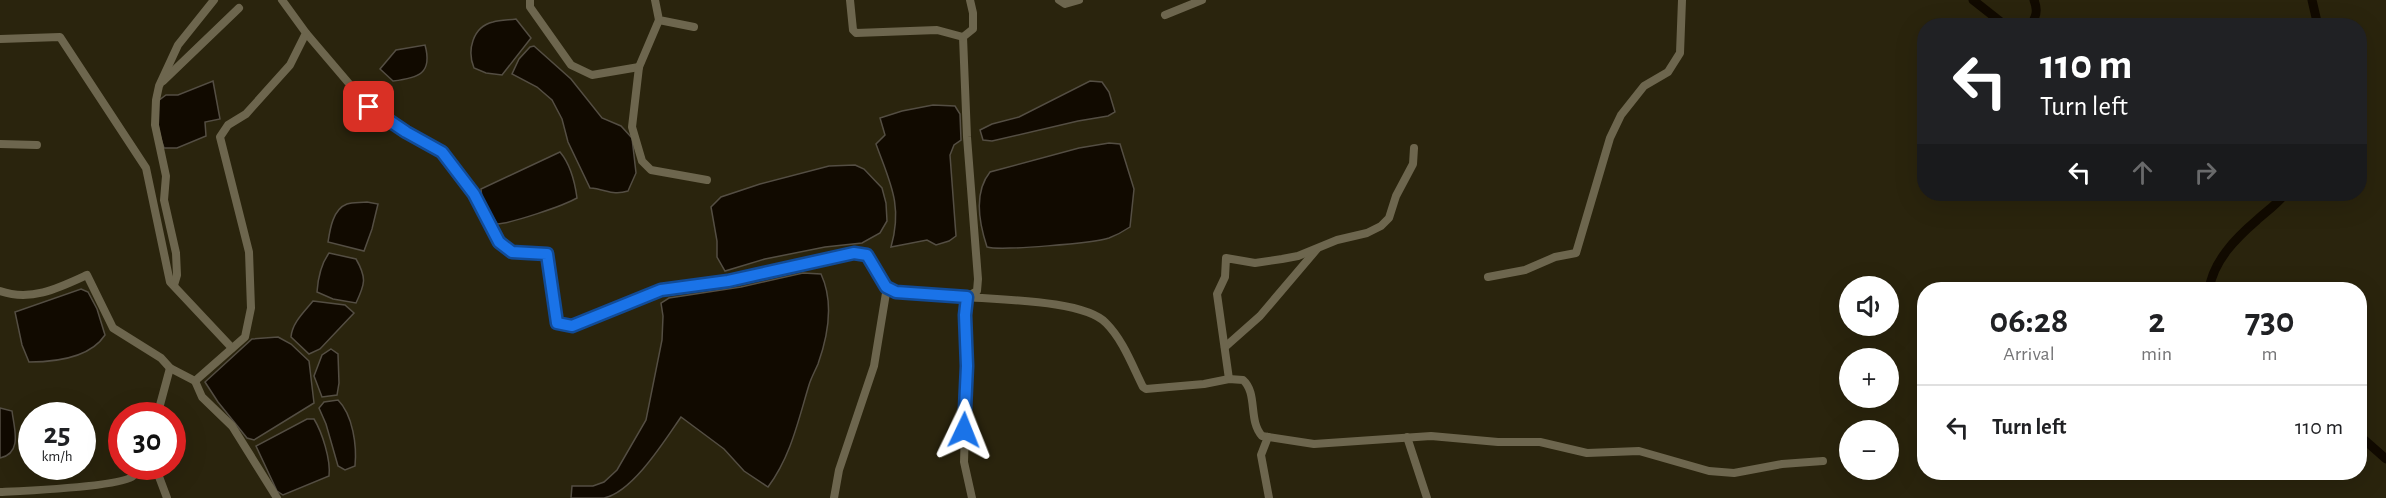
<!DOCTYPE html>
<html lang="en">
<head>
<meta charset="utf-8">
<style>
  body { margin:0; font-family:"Alegreya Sans",sans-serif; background:#f6f6f6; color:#202124; height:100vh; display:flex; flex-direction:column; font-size:22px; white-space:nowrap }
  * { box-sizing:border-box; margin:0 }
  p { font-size:20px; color:#757577 }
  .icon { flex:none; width:33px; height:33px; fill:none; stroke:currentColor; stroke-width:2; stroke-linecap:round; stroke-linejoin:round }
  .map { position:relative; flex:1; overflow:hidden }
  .side { position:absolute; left:1917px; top:282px; width:450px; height:198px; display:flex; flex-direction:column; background:#fff; border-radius:24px; box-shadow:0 6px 24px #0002 }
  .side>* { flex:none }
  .banner { position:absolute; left:1917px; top:18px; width:450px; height:183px; border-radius:24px; box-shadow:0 6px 24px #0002; background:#202124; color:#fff; overflow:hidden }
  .buttons { position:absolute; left:1839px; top:276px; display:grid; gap:12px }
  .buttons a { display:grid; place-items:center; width:60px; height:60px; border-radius:50%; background:#fff; box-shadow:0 6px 24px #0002; font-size:30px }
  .speed { position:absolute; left:18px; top:402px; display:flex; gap:12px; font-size:30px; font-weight:700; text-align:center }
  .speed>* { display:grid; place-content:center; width:78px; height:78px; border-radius:50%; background:#fff; box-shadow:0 6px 24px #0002; line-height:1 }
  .speed small { font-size:15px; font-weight:400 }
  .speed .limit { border:9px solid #d22; background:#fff; color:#111 }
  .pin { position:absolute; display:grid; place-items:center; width:51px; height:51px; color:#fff; margin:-26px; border-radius:12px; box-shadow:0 3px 9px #0006 }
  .me { position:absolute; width:66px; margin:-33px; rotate:2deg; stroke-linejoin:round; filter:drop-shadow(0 0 4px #0008) }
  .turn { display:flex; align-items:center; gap:21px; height:126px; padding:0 24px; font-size:27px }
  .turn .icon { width:78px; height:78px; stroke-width:2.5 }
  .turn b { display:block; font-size:42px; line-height:51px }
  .lanes { display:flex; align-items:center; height:57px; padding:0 24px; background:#0003; justify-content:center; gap:30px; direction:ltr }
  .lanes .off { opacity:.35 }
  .eta { display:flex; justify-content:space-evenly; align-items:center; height:102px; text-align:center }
  .eta b { font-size:36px; font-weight:600; line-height:42px }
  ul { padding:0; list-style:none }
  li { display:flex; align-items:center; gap:18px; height:84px; padding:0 24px; border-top:2px solid #e0e0e0 }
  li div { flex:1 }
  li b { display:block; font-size:22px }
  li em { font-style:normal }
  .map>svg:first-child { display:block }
</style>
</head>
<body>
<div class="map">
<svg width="2386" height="498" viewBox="0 0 2386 498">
  <rect width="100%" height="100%" fill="#2a240d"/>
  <g fill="#110a00" stroke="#544e43" stroke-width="1.5">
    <path d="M516 19 531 38 502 75 486 73 474 68C467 51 472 27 493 22 500 20 509 20 516 19Z"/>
    <path d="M425 45C433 74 418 78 393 81L380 69 396 50Z"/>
    <path d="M534 46 571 79 602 118 621 126 632 138 636 173 628 191C612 196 606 189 590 188L568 142 562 119 552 100 537 87 512 74 519 59 530 47Z"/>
    <path d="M213 81 220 119 205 122 206 136 177 148H164C159 134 155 117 158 101L166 95H178Z"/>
    <path d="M1090 81 1102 82 1109 92 1115 112 1108 116 1078 121 992 141 983 140 980 130 992 124 1019 117Z"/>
    <path d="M933 105 955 106 960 114 961 140 954 145 950 155 956 236 949 241 936 245 927 240 891 247C903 205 890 183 876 144L885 135 880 118 902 111Z"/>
    <path d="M1109 143 1120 144 1134 189 1130 227C1124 231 1117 235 1109 238 1094 243 1001 251 987 247 979 223 973 193 990 172L1079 148Z"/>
    <path d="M560 152C571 165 575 183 577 198 563 206 512 223 497 224L482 199 481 189Z"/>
    <path d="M855 165 864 169 882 188 886 203 887 221 880 233 862 243 825 247 765 259 725 271 717 257V241L711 207 721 197 760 184 829 166Z"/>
    <path d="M367 202 378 204 372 229 364 251 328 242C330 229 333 209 347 204 353 202 361 203 367 202Z"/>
    <path d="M329 253 356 259C367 278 365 284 356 303L333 299 317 292C318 278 321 264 329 253Z"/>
    <path d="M803 273 821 274C834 302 828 336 818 364 815 371 811 378 809 385 798 421 791 456 768 487L744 471 724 449 681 417C665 440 633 492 604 498 594 498 581 498 571 498L572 486H593L604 482 617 470 646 420 662 340 663 316 661 303 669 298 741 287Z"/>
    <path d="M81 289 88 292 97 309 105 335C90 358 55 362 29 362L22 345 15 312Z"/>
    <path d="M313 301 345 305 354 313 320 349 309 354 291 337C292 323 304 312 313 301Z"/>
    <path d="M278 337 291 344 309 361 314 403 254 440 247 438 218 402 205 382 252 339Z"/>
    <path d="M331 349 338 354 339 383 337 395 322 397 314 376 322 355Z"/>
    <path d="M338 400C353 415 357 446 355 466L345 470 338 466 326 424 319 408 324 402Z"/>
    <path d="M0 408 12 411C14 428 23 453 0 458Z"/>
    <path d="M307 419H314C322 432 331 460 329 476L283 495 277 491 256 446Z"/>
  </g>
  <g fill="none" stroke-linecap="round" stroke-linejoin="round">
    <g stroke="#110a00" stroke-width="9">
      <path d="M1973 0 2006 26"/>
      <path d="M2312 0 2318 26"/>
      <path d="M2029 26C2037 18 2038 10 2034 0"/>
      <path d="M2209 290C2213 261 2236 238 2257 220 2267 211 2277 204 2285 194"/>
      <path d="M2360 436 2386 459"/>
    </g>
    <g stroke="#6d664e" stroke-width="8">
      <path d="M530 0V7L571 65 592 75 639 67"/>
      <path d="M655 0 659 20 694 27"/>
      <path d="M850 0 853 30 856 33 937 30 963 37 967 137 978 279 977 291 967 297C1000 300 1084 300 1106 323 1123 340 1132 365 1143 387L1146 389 1204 384 1229 379 1243 380C1258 393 1248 421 1262 436L1314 444 1431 436 1498 442H1540L1587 453 1639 451 1709 471 1734 473 1782 464 1823 461"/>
      <path d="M1059 0 1065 4 1079 0"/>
      <path d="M1165 15 1202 0"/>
      <path d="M659 20 639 67 632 127 642 161 651 170 707 180"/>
      <path d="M306 33 369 107 406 132 442 152 474 194 499 242 511 252 547 254 557 323 572 326 661 290 728 281 854 253 867 255 887 287 896 292 967 297 965 315 967 366 964 462 972 498"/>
      <path d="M963 37 973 29V13L970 0"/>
      <path d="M0 39 60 37 146 168 170 282 232 348"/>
      <path d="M163 81 239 8"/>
      <path d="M0 144 37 145"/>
      <path d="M1488 277 1525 270 1555 257 1576 253 1610 138 1621 115 1644 86 1668 72 1680 53 1682 0"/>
      <path d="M174 285 177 275 176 253 164 200 166 176 155 125 156 100 159 86 178 45 214 0"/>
      <path d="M0 291C31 302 59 288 87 275L113 328 161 358 170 368 195 381 202 397 232 426 277 498"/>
      <path d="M1225 347 1260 316 1317 249"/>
      <path d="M1229 379 1217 294 1225 277 1226 258 1255 263 1282 259 1298 256 1337 240 1367 233 1381 226 1389 218 1396 196 1413 164 1414 148"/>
      <path d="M195 381 245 337 251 308 249 252 220 137 228 125 246 114 290 65 306 33 282 0"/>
      <path d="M157 416 170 368"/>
      <path d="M1268 437 1261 455 1269 498"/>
      <path d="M1407 437 1427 498"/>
      <path d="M155 466 167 498"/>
      <path d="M0 492C20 491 122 487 133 476 135 473 134 469 135 466"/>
      <path d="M834 498 839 470 874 366 887 287"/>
    </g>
  </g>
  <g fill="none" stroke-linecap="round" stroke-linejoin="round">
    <g stroke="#114b97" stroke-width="15">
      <path id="route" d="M369 107 406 132 442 152 474 194 499 242 512 252 547 254 557 323 572 326 661 290 728 281 854 253 867 255 886 287 896 292 967 297 965 315 967 366 964 430"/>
    </g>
    <use href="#route" stroke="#1a73e8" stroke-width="10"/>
  </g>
</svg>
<div class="buttons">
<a><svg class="icon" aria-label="sound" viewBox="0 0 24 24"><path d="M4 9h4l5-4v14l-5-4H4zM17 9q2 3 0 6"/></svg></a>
<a>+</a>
<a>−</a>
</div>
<div class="speed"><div>25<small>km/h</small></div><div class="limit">30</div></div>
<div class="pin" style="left:369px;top:107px;background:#d93025"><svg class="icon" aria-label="arrive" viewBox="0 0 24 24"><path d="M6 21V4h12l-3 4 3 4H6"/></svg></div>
<svg class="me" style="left:964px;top:430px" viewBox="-20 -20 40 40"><path d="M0-17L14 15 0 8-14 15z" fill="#1a73e8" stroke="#fff" stroke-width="4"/></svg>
<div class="banner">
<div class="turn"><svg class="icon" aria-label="left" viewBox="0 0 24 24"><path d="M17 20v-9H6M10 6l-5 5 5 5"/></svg><div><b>110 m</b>Turn left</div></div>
<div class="lanes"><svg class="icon" aria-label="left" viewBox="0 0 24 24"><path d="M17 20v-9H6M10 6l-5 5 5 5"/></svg><svg class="icon off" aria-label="ahead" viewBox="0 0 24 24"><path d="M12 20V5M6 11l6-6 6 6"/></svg><svg class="icon off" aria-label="right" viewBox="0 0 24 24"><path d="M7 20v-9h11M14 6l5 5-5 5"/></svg></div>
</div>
<section class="side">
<div class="eta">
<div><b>06:28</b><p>Arrival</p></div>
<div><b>2</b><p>min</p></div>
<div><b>730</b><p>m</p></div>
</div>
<ul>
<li><svg class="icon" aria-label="left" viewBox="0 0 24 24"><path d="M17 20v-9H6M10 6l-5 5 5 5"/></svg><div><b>Turn left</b></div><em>110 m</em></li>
</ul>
</section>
</div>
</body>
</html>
